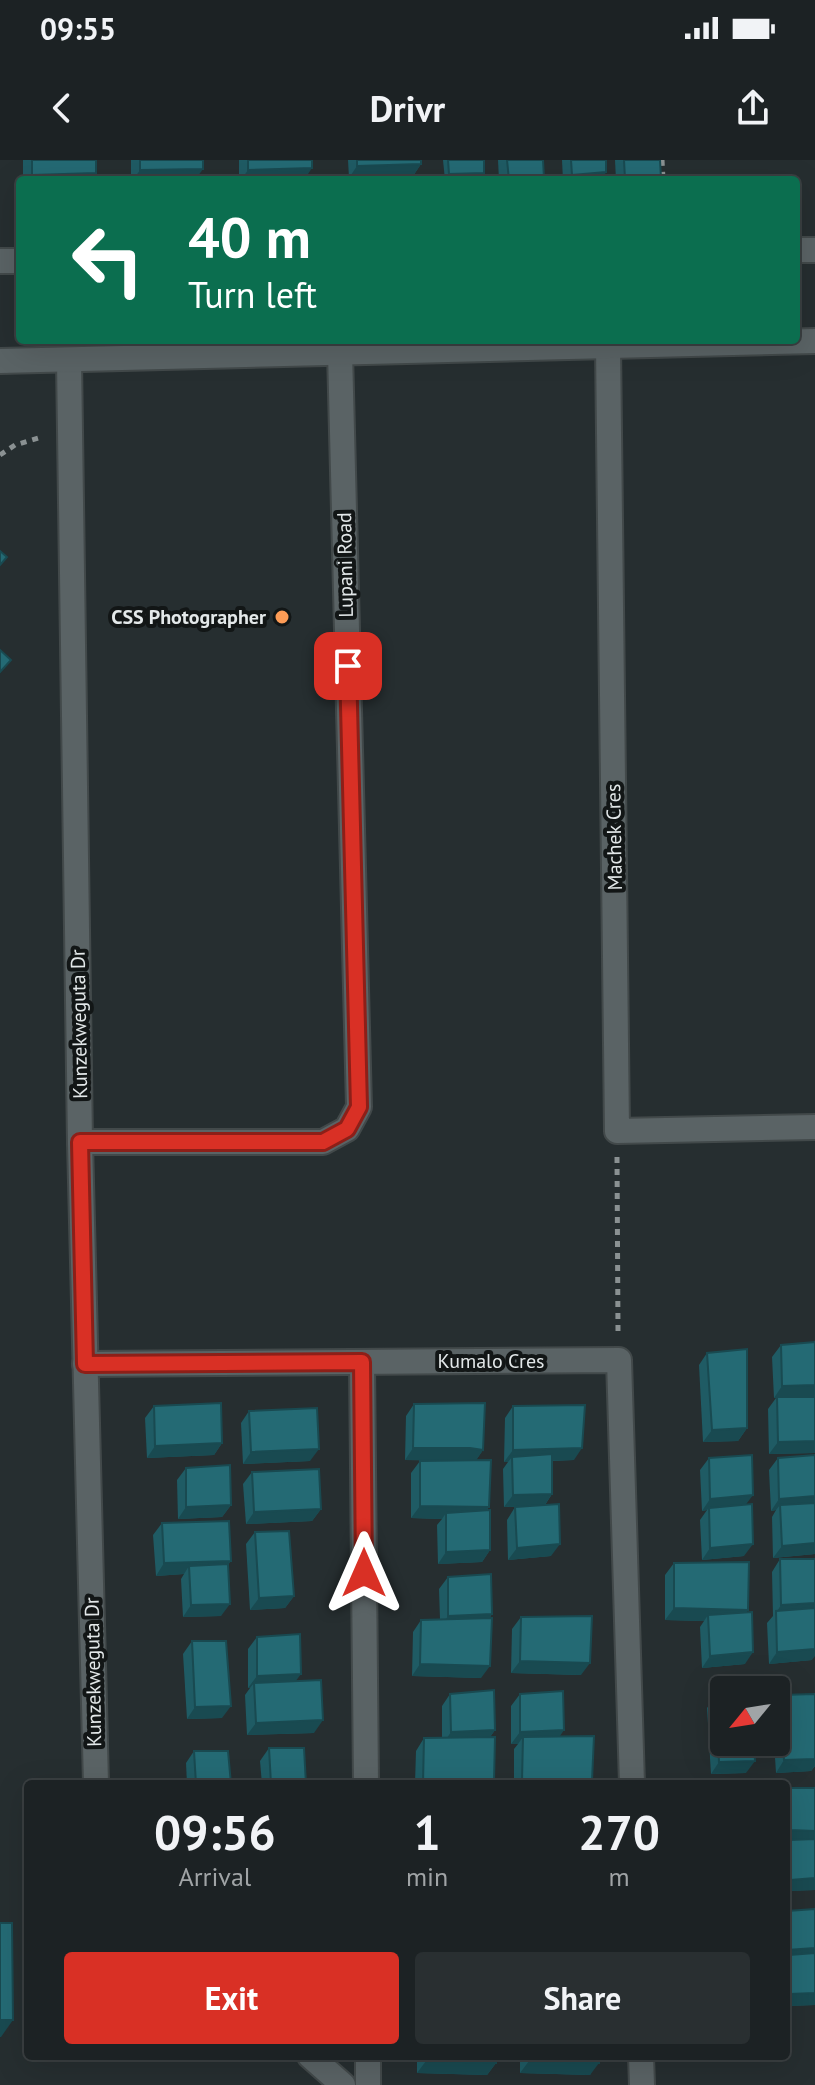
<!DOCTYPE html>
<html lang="en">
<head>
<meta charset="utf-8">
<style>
  body { margin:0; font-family:"PT Sans",sans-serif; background:#292f31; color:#f1f3f6; height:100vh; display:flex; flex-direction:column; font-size:30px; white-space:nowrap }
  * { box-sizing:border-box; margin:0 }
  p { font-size:26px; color:#a0a4a6 }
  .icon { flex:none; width:44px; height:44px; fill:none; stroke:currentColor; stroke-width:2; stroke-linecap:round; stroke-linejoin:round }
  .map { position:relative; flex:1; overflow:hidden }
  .panel { position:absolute; left:24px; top:1620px; width:766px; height:280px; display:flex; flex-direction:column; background:#1c2224; border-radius:8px; box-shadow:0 8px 32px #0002,0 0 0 2px #3a3f41 }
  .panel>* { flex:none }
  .guide { position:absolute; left:16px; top:16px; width:784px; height:168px; border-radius:8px; box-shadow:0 8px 32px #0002,0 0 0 2px #3a3f41; background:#0b6e4f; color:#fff; overflow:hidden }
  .needle { width:52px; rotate:240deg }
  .controls { position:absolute; left:710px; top:1516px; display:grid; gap:16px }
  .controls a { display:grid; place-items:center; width:80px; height:80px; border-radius:8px; background:#1c2224; box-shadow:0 8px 32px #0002,0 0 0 2px #3a3f41; font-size:40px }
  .pin { position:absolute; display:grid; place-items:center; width:68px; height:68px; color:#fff; margin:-34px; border-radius:16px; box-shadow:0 4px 12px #0006 }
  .me { position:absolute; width:88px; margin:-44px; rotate:0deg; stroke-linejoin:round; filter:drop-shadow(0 0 6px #0008) }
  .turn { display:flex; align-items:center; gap:28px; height:168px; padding:0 40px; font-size:36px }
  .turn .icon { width:104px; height:104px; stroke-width:2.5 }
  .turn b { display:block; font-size:56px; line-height:68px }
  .eta { display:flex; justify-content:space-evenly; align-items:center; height:136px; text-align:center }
  .eta b { font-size:48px; font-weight:700; line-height:56px }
  .button { display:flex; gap:16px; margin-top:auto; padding:16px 40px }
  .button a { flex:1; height:92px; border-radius:8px; background:#d93025; color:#fff; font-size:32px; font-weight:700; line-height:92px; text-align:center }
  .button a+a { background:#292f31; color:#f1f3f6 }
  .status { display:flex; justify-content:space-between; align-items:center; height:56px; padding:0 40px; background:#1c2224; direction:ltr }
  .status svg { height:22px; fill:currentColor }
  header { display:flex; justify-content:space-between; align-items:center; height:104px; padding:0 40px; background:#1c2224; font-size:36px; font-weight:700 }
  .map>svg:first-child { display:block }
</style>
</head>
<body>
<div class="status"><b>09:55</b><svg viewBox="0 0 49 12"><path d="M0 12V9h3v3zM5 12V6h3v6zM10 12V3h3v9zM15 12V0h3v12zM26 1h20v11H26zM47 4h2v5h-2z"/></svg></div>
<header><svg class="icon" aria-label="back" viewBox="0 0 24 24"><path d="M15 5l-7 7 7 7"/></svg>Drivr<svg class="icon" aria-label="share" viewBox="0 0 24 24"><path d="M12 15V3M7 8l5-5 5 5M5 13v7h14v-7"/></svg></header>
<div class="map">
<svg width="815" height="1925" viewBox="0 0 815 1925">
  <rect width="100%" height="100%" fill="#262e30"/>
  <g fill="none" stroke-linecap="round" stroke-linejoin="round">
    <g stroke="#42494a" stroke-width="28">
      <g id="street">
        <path d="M796 90H815"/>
        <path d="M0 101H20"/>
        <path d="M608 185 617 971 815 967"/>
        <path d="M69 200 80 982 96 1624"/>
        <path d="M80 982H323L347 969 359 947 340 192"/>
        <path d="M362 1202 366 1624"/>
        <path d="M85 1204 619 1200 632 1624"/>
        <path d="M310 1896 343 1925"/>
        <path d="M368 1896V1925"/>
        <path d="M641 1896 642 1925"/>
      </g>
    </g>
    <g stroke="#42494a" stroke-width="28">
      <path id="secondary" d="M0 201 815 181"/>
    </g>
    <g stroke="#8a9192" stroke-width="5" stroke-dasharray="6 6" stroke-linecap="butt">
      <path d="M662 0 663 20"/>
      <path d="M0 295 15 285 42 277"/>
      <path d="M617 997 618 1171"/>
    </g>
    <use href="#street" stroke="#5a6365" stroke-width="24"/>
    <use href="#secondary" stroke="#5a6365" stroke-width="24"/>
  </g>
  <g fill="#1f5b64">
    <path d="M23 0H96L92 20H23Z"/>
    <path d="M131 0H203L195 20H131Z"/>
    <path d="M239 0H312L304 20H239Z"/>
    <path d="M348 0H421V4L413 16 349 18Z"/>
    <path d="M443 0H484V13L480 19 445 20Z"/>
    <path d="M498 0H543L542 20H499Z"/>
    <path d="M562 0H606V12L601 20H563Z"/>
    <path d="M615 0H660L661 18 659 20H616Z"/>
    <path d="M781 1185 815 1235 814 1237H815V1293L769 1294 768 1249 776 1238H774L772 1197Z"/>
    <path d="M707 1193 747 1268 738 1281 703 1282 699 1205Z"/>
    <path d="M414 1244 483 1290 476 1300 488 1350 490 1390 482 1402 438 1404 437 1365 442 1359 411 1358V1313L420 1301H463L405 1300 406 1256Z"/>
    <path d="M154 1246 222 1283 214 1295 147 1298 145 1258Z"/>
    <path d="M513 1246 574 1300 552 1301V1334L545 1345 551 1396 508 1400 507 1360 515 1347H523H504L503 1309 508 1302H504L505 1258Z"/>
    <path d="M249 1251 310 1301 243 1304 241 1263Z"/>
    <path d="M709 1298 746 1345 744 1396 702 1400 700 1360 707 1350 702 1351 700 1310Z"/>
    <path d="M778 1298 815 1394 773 1398 772 1357 776 1350 771 1351 769 1310Z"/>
    <path d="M186 1308 231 1345 222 1357 178 1359 177 1320Z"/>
    <path d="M252 1312 321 1349 312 1361 246 1364 243 1324Z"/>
    <path d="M162 1363 231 1401 228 1404 221 1456 183 1457 181 1419 184 1414 156 1416 153 1375Z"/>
    <path d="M255 1372 294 1436 285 1448 250 1450 246 1384Z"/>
    <path d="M780 1399 812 1500 769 1504 767 1463 773 1456 772 1412Z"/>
    <path d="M674 1403 748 1450 746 1452 745 1504 702 1508 700 1467 704 1461 665 1460V1415Z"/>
    <path d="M448 1417 492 1454 489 1459 481 1518 412 1516 413 1472 421 1460 440 1459 439 1429Z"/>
    <path d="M521 1457 581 1515 511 1513 512 1469Z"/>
    <path d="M257 1477 296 1521 314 1573 247 1575 245 1535 250 1528H248V1489Z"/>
    <path d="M192 1481 222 1558 187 1559 183 1494Z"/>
    <path d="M450 1534 495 1570 490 1577 494 1622 492 1624H415L416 1591 424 1578H442V1546Z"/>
    <path d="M520 1534 560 1576 592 1621 590 1624H514V1589L518 1584H511V1546Z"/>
    <path d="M815 1534V1606L811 1611 776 1613 774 1582H776V1541L781 1535Z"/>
    <path d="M716 1536 746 1613 711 1614 707 1548Z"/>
    <path d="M269 1588 306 1624H262L260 1601Z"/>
    <path d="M194 1591 231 1624H187L186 1603Z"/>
    <path d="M789 1628 815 1730 786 1731V1685L788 1683H786V1632Z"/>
    <path d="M786 1752 815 1845 786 1846Z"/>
    <path d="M417 1896H496V1903L487 1915 417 1913Z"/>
    <path d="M520 1896H599L590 1915 520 1913Z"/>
  </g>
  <g fill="#194a51">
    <path d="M421 4 413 16 349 18 357 6Z"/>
    <path d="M312 8 304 20H241L248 10Z"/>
    <path d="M203 9 195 20H133L140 10Z"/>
    <path d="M606 12 601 20H568L572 15Z"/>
    <path d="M96 13 92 20H29L32 15Z"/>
    <path d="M484 13 480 19 445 20 449 14Z"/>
    <path d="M661 18 659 20H625V19Z"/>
    <path d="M815 1225V1235L813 1238H774L782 1226Z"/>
    <path d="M747 1268 738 1281 703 1282 712 1270Z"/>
    <path d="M815 1281V1293L769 1294 778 1282Z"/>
    <path d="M222 1283 214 1295 147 1298 155 1286Z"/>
    <path d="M413 1288H470L483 1290 475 1302 461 1300H405Z"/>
    <path d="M582 1288 574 1300 512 1302V1297L508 1302H504L513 1290Z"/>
    <path d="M319 1289 310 1301 243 1304 251 1292Z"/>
    <path d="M552 1334 544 1346 504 1347 513 1335Z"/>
    <path d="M753 1335 744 1347 709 1348 707 1350 702 1351 710 1339Z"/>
    <path d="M815 1336V1345H780L776 1350 771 1351 779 1339Z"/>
    <path d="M231 1345 222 1357 178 1359 186 1347Z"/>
    <path d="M420 1346 489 1347 481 1360 446 1353 442 1359 411 1358Z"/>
    <path d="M321 1349 312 1361 246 1364 254 1352Z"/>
    <path d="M815 1383V1394L773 1398 782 1386Z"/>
    <path d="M560 1384 551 1396 508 1400 517 1388Z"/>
    <path d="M753 1384 744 1396 702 1400 710 1388Z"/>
    <path d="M490 1390 482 1402 438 1404 446 1392Z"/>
    <path d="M231 1401 222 1413 189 1406 184 1414 156 1416 164 1403Z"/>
    <path d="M294 1436 285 1448 250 1450 259 1438Z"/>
    <path d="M815 1443V1455L776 1453 781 1445Z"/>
    <path d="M230 1444 221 1456 183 1457 191 1445Z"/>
    <path d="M674 1448 748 1450 740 1462 708 1455 704 1461 665 1460Z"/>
    <path d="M492 1454 483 1466 440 1468 448 1456Z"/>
    <path d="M815 1489V1496L812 1500 769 1504 777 1492Z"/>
    <path d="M753 1492 745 1504 702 1508 710 1496Z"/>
    <path d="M520 1501 590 1503 581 1515 511 1513Z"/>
    <path d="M420 1504 490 1506 481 1518 412 1516Z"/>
    <path d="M301 1514 292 1526 254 1523 250 1528H248L257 1516Z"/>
    <path d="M231 1546 222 1558 187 1559 195 1547Z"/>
    <path d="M323 1560 314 1573 247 1575 256 1563Z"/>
    <path d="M495 1570 486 1583 442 1585 451 1572Z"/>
    <path d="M564 1570 556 1582 523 1577 518 1584H511L520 1572Z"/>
    <path d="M815 1599V1606L811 1611 776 1613 784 1600Z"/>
    <path d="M755 1601 746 1613 711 1614 719 1602Z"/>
    <path d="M522 1621H592L590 1624H520Z"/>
    <path d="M494 1622 492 1624H422L423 1623Z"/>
    <path d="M789 1670 815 1671V1684L789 1680 786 1683V1675Z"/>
    <path d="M815 1718V1730L786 1731V1725L790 1720Z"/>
    <path d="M815 1788V1800L789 1795 786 1800 787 1790Z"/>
    <path d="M815 1833V1845L786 1846V1839L790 1834Z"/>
    <path d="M0 1860H13L1 1877H0Z"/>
    <path d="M717 1896H760L758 1898 714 1900Z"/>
    <path d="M426 1901 496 1903 487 1915 417 1913Z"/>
    <path d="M529 1901 599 1903 590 1915 520 1913Z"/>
  </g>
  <g fill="#246a74" stroke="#194a51" stroke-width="2">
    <path d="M32 0H96V13L32 15Z"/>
    <path d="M140 0H203V9L140 10Z"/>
    <path d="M248 0H312V8L248 10Z"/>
    <path d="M357 0H421V4L357 6Z"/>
    <path d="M448 0H484V13L449 14Z"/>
    <path d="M507 0H543L544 18 509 20Z"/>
    <path d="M571 0H606V12L572 15Z"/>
    <path d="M624 0H660L661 18 625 19Z"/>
    <path d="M0 391 7 397 0 405Z"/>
    <path d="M0 490 11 500 0 512Z"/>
    <path d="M815 1182V1225L782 1226 781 1185Z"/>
    <path d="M747 1189V1268L712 1270 707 1193Z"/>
    <path d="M777 1237H815V1281L778 1282Z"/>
    <path d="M221 1243 222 1283 155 1286 154 1246Z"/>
    <path d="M485 1243 483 1290 470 1288H413L414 1244Z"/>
    <path d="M585 1245 582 1288 513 1290V1246Z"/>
    <path d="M317 1248 319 1289 251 1292 249 1251Z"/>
    <path d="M552 1294V1334L513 1335 512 1297Z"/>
    <path d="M752 1295 753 1335 710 1339 709 1298Z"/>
    <path d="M815 1295V1336L779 1339 778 1298Z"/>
    <path d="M491 1300 489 1347 420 1346V1301Z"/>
    <path d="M230 1305 231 1345 186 1347V1308Z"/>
    <path d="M319 1309 321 1349 254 1352 252 1312Z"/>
    <path d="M815 1343V1383L782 1386 780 1345Z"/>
    <path d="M559 1344 560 1384 517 1388 515 1347Z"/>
    <path d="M752 1344 753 1384 710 1388 709 1348Z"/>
    <path d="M490 1350V1390L446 1392V1353Z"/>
    <path d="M229 1361 231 1401 164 1403 162 1363Z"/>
    <path d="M289 1371 294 1436 259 1438 255 1372Z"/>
    <path d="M780 1399H815V1443L781 1445Z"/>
    <path d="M749 1402 748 1450 674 1448V1403Z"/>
    <path d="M228 1404 230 1444 191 1445 189 1406Z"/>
    <path d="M491 1414 492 1454 448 1456V1417Z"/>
    <path d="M815 1448V1489L777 1492 776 1451Z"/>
    <path d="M752 1452 753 1492 710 1496 708 1455Z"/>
    <path d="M592 1456 590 1503 520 1501 521 1457Z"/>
    <path d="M492 1458 490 1506 420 1504 421 1460Z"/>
    <path d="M300 1474 301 1514 257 1516V1477Z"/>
    <path d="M192 1481H226L231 1546 195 1547Z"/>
    <path d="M321 1520 323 1560 256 1563 254 1523Z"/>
    <path d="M494 1530 495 1570 451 1572 450 1534Z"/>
    <path d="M563 1531 564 1570 520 1572V1534Z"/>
    <path d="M815 1534V1599L784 1600 781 1535Z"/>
    <path d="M716 1536H724V1582H754L755 1601 719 1602Z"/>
    <path d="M594 1576 592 1621H522L523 1577Z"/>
    <path d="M495 1577 494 1622 423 1623 424 1578Z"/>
    <path d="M269 1588H304L306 1624H271Z"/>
    <path d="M194 1591H228L231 1624H196Z"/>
    <path d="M789 1628H815V1671L789 1670Z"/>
    <path d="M815 1679V1718L790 1720 789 1680Z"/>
    <path d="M815 1749V1788L787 1790V1751Z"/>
    <path d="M0 1763H12L13 1860H0Z"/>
    <path d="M815 1793V1833L790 1834 789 1795Z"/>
    <path d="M426 1896H496V1903L426 1901Z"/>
    <path d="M529 1896H599V1903L529 1901Z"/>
  </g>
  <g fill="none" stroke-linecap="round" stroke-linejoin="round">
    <g stroke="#8d1f18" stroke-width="20">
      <path id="route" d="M348 506 359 947 347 969 323 982H80L85 1204 362 1202 364 1413"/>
    </g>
    <use href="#route" stroke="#d93025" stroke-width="14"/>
  </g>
  <circle fill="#fd9c56" stroke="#121616" stroke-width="3" cx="282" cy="457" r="8"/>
  <g text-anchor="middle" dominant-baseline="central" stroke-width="8" stroke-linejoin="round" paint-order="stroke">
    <g font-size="20" fill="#e3e8e9" stroke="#121616">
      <text transform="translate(345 405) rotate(-91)">Lupani Road</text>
      <text transform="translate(614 677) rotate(-91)">Machek Cres</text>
      <text transform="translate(79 864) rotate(-91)">Kunzekweguta Dr</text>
      <text x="491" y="1201">Kumalo Cres</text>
      <text transform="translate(93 1512) rotate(-91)">Kunzekweguta Dr</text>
    </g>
    <g font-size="20" font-weight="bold" fill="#e3e8e9" stroke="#121616" text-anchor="end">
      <text x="266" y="457">CSS Photographer</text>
    </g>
  </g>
</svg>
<div class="controls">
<a><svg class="needle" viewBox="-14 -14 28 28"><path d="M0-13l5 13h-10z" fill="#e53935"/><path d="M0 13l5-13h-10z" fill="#a0a4a6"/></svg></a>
</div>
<div class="pin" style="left:348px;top:506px;background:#d93025"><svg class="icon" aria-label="arrive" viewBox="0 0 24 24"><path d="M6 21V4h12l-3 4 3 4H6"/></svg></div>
<svg class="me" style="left:364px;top:1413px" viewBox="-20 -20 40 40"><path d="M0-17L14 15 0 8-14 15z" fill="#d93025" stroke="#fff" stroke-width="4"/></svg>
<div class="guide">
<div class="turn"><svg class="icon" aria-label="left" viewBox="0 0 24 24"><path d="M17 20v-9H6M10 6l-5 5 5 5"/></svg><div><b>40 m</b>Turn left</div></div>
</div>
<section class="panel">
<div class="eta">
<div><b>09:56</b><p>Arrival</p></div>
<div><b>1</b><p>min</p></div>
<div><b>270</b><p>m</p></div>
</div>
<div class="button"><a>Exit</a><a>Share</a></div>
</section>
</div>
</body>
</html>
